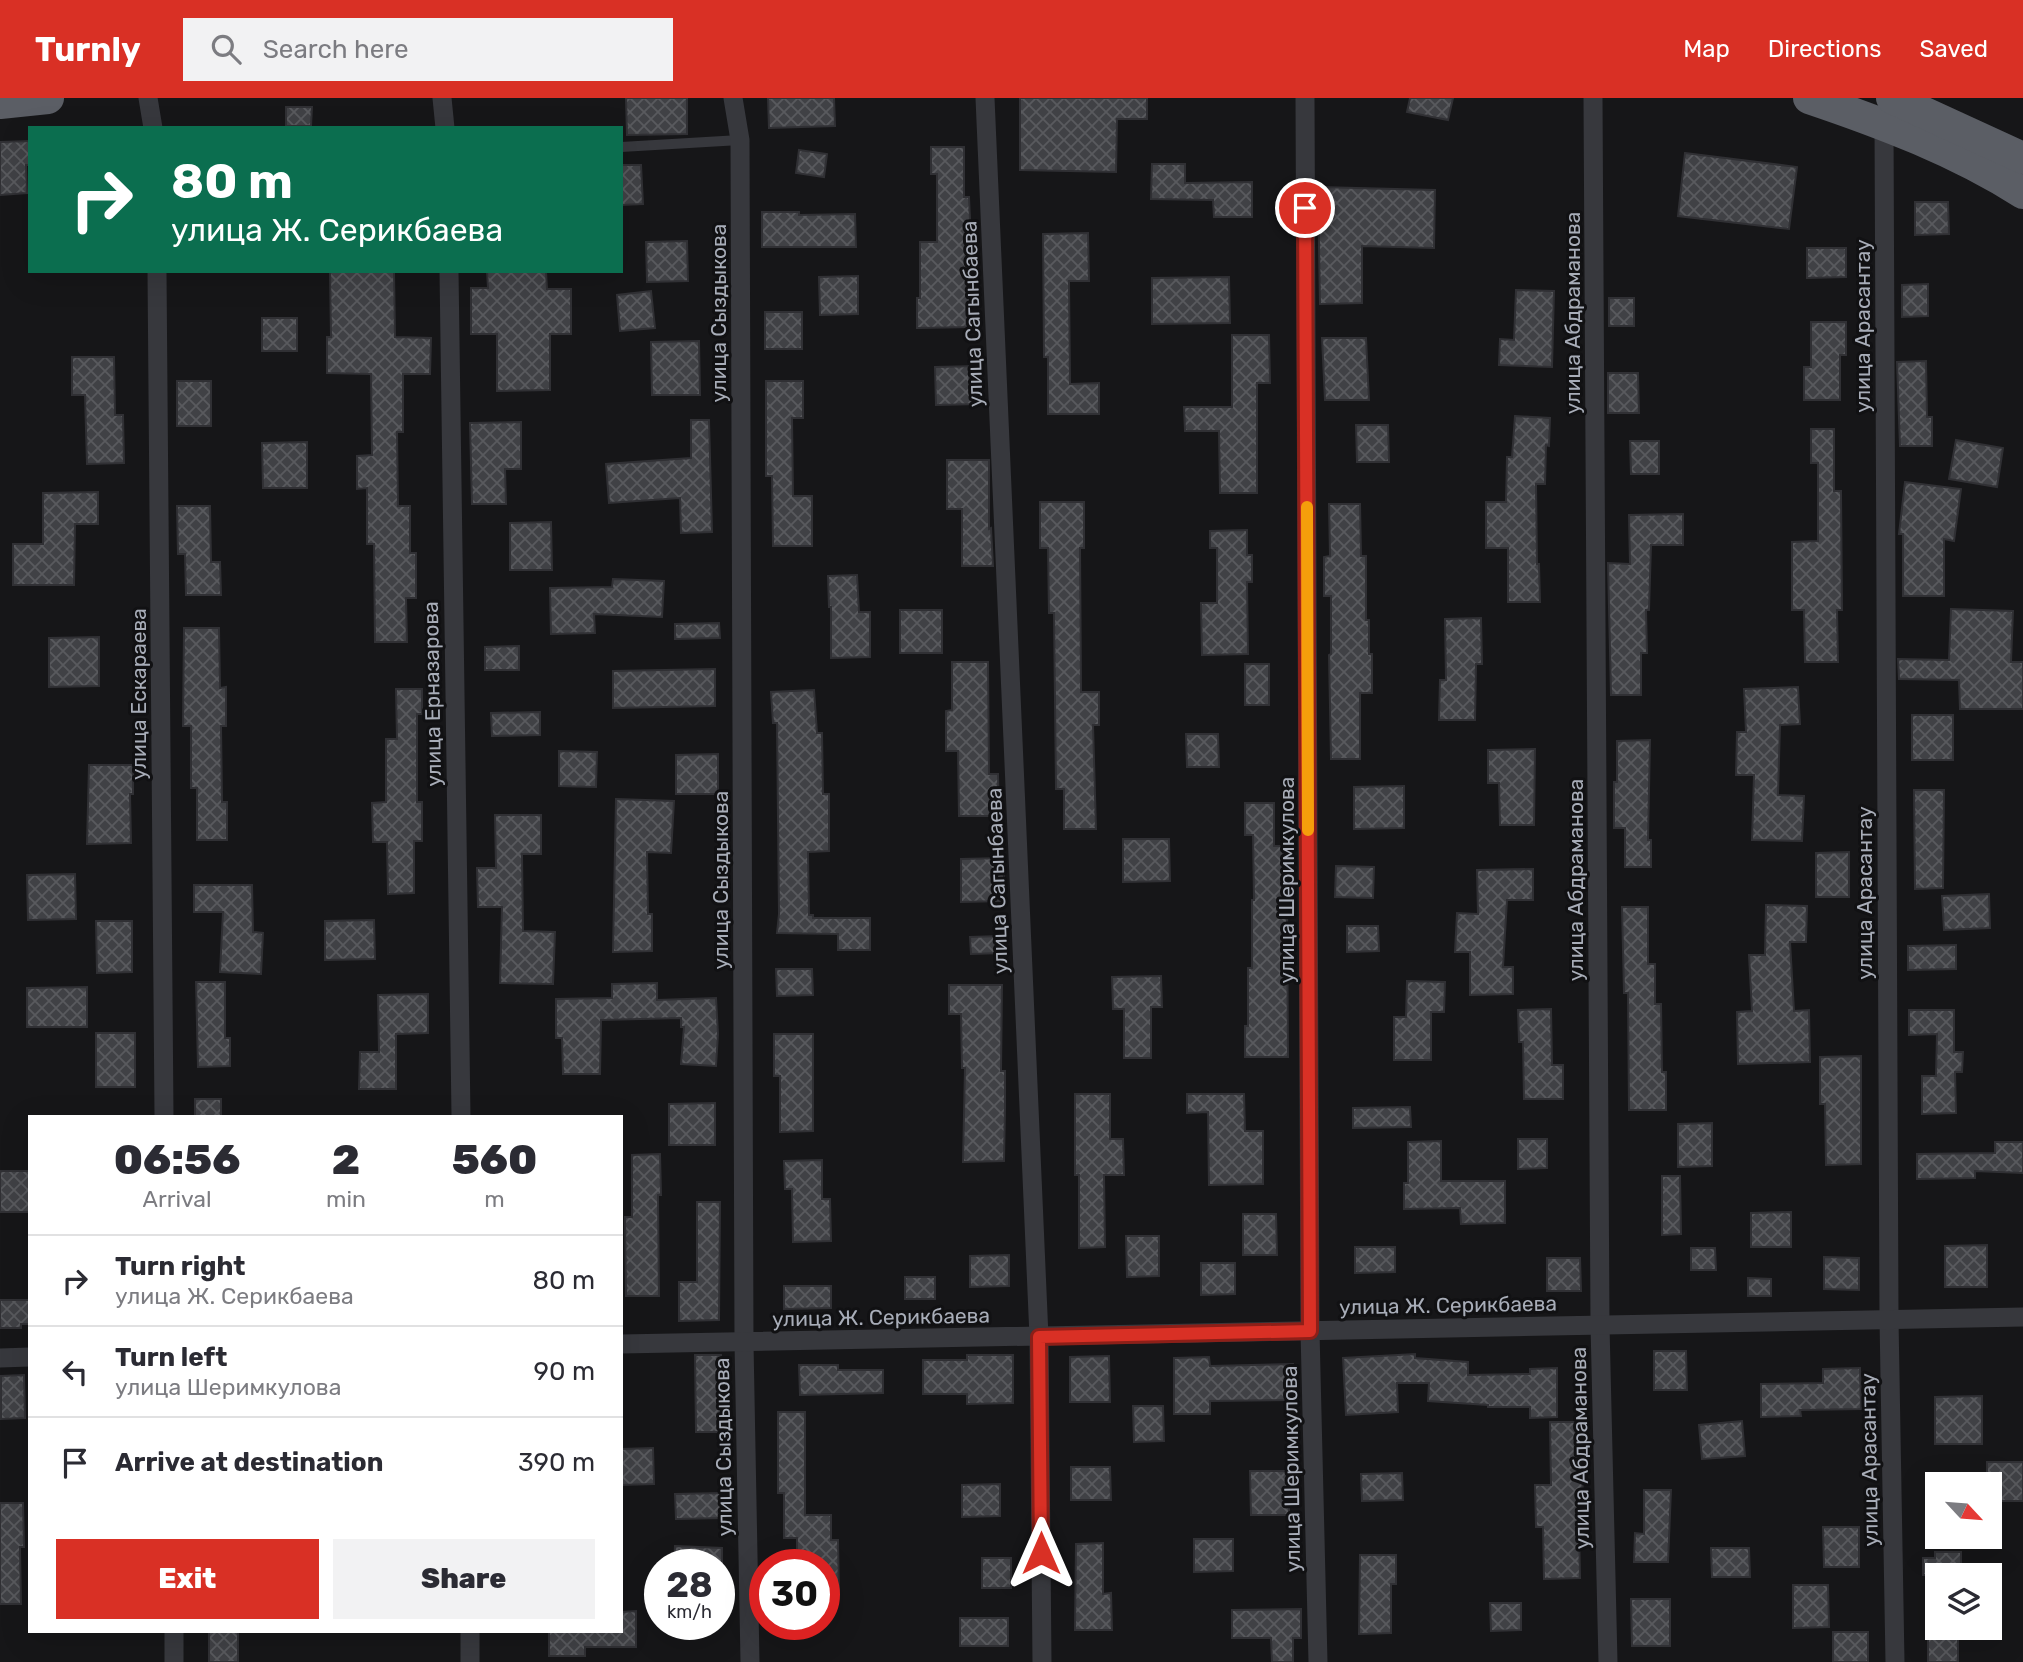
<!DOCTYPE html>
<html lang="en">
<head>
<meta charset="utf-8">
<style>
  body { margin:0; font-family:Rubik,sans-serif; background:#f2f2f3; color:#2b2b33; height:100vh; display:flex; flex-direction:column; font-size:26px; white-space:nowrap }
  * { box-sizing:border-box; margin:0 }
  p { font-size:23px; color:#7c7c81 }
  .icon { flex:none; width:38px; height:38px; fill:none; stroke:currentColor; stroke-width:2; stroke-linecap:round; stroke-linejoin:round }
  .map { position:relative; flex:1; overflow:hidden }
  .side { position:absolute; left:28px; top:1017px; width:595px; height:518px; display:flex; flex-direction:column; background:#fff; border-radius:0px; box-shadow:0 7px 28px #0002 }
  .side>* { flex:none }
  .hud { position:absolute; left:28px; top:28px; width:595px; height:147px; border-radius:0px; box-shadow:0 7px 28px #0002; background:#0b6e4f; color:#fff; overflow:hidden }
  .needle { width:46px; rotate:116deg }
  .buttons { position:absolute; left:1925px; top:1374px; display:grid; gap:14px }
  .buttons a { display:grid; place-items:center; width:77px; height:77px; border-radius:0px; background:#fff; box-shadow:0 7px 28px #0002; font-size:35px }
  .speed { position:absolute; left:644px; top:1451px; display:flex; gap:14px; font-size:35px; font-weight:700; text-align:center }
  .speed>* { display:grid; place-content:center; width:91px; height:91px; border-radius:50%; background:#fff; box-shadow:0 7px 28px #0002; line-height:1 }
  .speed small { font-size:18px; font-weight:400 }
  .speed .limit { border:10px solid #d22; background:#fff; color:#111 }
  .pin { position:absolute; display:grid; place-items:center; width:60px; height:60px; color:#fff; margin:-30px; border:4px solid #fff; border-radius:50%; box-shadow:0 2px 7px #0007 }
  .me { position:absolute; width:77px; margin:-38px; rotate:0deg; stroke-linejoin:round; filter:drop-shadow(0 0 5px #0008) }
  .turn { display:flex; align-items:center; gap:24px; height:147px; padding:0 28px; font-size:32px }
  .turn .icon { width:91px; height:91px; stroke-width:2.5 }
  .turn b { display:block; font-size:49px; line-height:60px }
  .eta { display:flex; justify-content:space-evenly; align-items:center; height:119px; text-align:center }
  .eta b { font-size:42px; font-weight:800; line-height:49px }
  .primary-button { display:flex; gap:14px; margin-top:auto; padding:14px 28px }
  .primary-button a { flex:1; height:80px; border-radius:0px; background:#d93025; color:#fff; font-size:28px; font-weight:800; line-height:80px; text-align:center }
  .primary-button a+a { background:#f2f2f3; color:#2b2b33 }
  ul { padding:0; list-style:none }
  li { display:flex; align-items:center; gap:21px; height:91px; padding:0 28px; border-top:2px solid #e1e1e2 }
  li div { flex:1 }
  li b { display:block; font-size:26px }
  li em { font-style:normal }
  header { display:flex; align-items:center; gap:42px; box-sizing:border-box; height:98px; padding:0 35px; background:#d93025; color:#fff }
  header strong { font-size:33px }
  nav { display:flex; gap:38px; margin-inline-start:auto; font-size:24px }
  .search { width:490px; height:63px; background:#f2f2f3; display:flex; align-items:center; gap:18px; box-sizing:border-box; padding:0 24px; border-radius:0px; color:#7c7c81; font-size:26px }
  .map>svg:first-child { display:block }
</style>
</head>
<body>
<header>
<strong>Turnly</strong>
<div class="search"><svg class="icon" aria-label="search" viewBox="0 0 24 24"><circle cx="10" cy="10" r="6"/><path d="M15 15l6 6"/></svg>Search here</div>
<nav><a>Map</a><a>Directions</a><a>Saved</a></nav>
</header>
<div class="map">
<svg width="2023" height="1564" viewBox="0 0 2023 1564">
  <defs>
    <pattern id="building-cross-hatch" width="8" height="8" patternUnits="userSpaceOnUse" patternTransform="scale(1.75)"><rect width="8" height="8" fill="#404145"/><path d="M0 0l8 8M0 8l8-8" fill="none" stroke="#595a5e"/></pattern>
  </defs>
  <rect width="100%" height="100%" fill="#161618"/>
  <g fill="url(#building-cross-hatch)" stroke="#303034" stroke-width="2">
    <path d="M626 0H687V36L627 37Z"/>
    <path d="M768 0H834L835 28 769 30Z"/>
    <path d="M1020 0H1147V21H1117L1116 74 1020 72Z"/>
    <path d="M1410 0H1453L1448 22 1407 14Z"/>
    <path d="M286 9H312L311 28H286Z"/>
    <path d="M30 43V67H26L27 95 0 97V44Z"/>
    <path d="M931 49H964V99H969L971 144 972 229 917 230V200H920V144H937V76H931Z"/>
    <path d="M799 52 827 56 824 79 796 75Z"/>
    <path d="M1685 55 1797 69 1789 131 1678 118Z"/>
    <path d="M1152 66H1185V85L1252 84V119H1214L1213 102 1151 101Z"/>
    <path d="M621 67H641L643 106 621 107Z"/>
    <path d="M1318 89 1435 92 1434 150 1362 148V205L1320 206Z"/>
    <path d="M1915 104H1948L1949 136 1915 137Z"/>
    <path d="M762 114H799V117L855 116 856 149H762Z"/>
    <path d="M1088 135 1089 183H1069L1070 286 1099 285V316H1048V259H1044L1043 136Z"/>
    <path d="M687 143 688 183 647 184 646 144Z"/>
    <path d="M1807 150H1846V179L1807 180Z"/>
    <path d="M330 173H394L395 239 431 240 430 276H403V334H397L398 408H410V455H416V500H406L407 544H375L374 446H367V390L357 391V358L372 357 371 276 327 275V239H331Z"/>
    <path d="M487 173H546L547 191H571V236H550V292L497 293V236H471V190H488Z"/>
    <path d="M858 178V216L820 217 819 179Z"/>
    <path d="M1229 179 1230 225 1152 226V180Z"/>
    <path d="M1928 186V218L1902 219V187Z"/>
    <path d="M1516 192 1554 193 1552 269 1499 267 1500 241 1514 242Z"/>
    <path d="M651 193 655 230 620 233 617 197Z"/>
    <rect x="1609" y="200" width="25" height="28"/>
    <rect x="765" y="214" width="37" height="37"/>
    <rect x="262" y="220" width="35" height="33"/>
    <path d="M1811 224H1846V257H1840V302H1804V269H1811Z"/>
    <path d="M1232 237H1269L1270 285H1257V395H1220L1219 333H1185L1184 309H1232Z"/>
    <path d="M1322 240H1366L1369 302H1325Z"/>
    <path d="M699 243 700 297H652L651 244Z"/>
    <path d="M72 259H114L115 317H123L124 365 87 366 85 297H72Z"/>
    <path d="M1926 263 1927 319H1932V348H1900L1897 264Z"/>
    <path d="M978 268 979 306 936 307 935 269Z"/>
    <path d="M1608 275H1638L1639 315H1608Z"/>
    <rect x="177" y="283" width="34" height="45"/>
    <path d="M766 283H803V320H792L793 398H812V448H773L772 378H766Z"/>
    <path d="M1515 318 1550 320 1549 348 1546 347 1545 386H1536L1537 466H1539L1540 504H1508V450H1486V404H1506L1507 359H1512Z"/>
    <path d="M691 322H709L712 434 681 435 680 400 609 405 606 366 691 360Z"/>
    <path d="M521 324V371H505L506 406H472L470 325Z"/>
    <path d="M1356 327H1388L1389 364H1357Z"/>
    <path d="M1811 331H1834V393H1841L1842 512H1837L1838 564H1805L1804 512H1792V444L1818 443V365H1811Z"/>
    <path d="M1956 342 2003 350 1997 389 1949 381Z"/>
    <path d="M1630 343H1659V376H1631Z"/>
    <path d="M307 344V390H263L262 345Z"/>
    <path d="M947 362H989V431L991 430 993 468H962V411H947Z"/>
    <path d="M1905 384 1961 391 1954 443 1944 441V498H1903V436H1899Z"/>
    <path d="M98 394V426H75L74 487H13V446H43V395Z"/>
    <path d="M1040 404H1084V450H1080L1081 594H1099V627H1093L1096 731H1064V691H1056L1054 515H1049L1048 450H1040Z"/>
    <path d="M1329 406H1360L1361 458H1366V522H1369V556H1372V595H1360V661H1331L1329 557 1331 556V498H1324V459L1330 458Z"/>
    <path d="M177 408H210L211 464H220L221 497H186L185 456H178Z"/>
    <path d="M1683 416V447H1651L1649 512H1646L1647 555H1641V597H1611L1608 465 1630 466 1629 417Z"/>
    <path d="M551 424 552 472H510V425Z"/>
    <path d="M1247 432V457H1252V484H1247L1248 556 1202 557 1201 505H1217V450H1210V433Z"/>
    <path d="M857 477 859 514H870V559L831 560V509H829L828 478Z"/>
    <path d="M613 481 664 483 662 519 594 516 595 535 551 536 550 490 612 489Z"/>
    <path d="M1951 511 2013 513 2011 564H2023V611H1960L1959 582 1899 581 1898 561 1949 562Z"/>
    <rect x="900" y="512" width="42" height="43"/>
    <path d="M1481 520 1482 566H1476L1475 622H1439L1440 582H1446L1445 521Z"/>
    <path d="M719 525 720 540 675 541V526Z"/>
    <path d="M184 530H219L220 590 226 589V628H221L222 704H227V742H197V690H191V628H183Z"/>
    <path d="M99 539V588L49 589V540Z"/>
    <path d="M519 548V572H485V549Z"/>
    <path d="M952 564H988L989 676H998L999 718H959L958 653H946V613L952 612Z"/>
    <rect x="1245" y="566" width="24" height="41"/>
    <path d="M715 571V608L613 610V573Z"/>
    <path d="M1798 589 1800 626 1780 627 1778 697 1804 698 1802 743 1752 742 1754 677H1736L1737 634H1746L1744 591Z"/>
    <path d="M396 591H422V616H417V704H422V743H414V795L388 796 387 744H373L372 705 386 704V641H397Z"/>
    <path d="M814 592 817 635H822L823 696H829V753L808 754 809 817H813V820H870V852H838V836L777 835 779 816 777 625H773L771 594Z"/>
    <path d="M540 614V637L492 638 491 615Z"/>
    <rect x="1912" y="617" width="41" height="45"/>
    <path d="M1186 636H1218L1219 669H1187Z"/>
    <path d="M1650 642 1648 742H1651V769H1625V730H1614V684H1617V643Z"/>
    <path d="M1535 651 1534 727H1500L1499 685H1488V652Z"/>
    <path d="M559 653 597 654 596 689 559 688Z"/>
    <path d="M718 656V696H676V657Z"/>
    <path d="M89 667H133V696H130L131 745 87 746Z"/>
    <path d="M1404 688V730L1354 731V689Z"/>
    <path d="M1914 692H1944L1943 790 1915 791Z"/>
    <path d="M616 701 674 703 671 755 647 754 648 816H652V853L613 854Z"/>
    <path d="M1245 705H1274V748H1283L1284 802H1287L1288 959H1245V928H1248V870H1252V802H1254L1253 737H1245Z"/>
    <path d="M495 717H541V756H522L523 833 555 834 553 886 500 885 502 809H478L477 770H496Z"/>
    <path d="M1123 741H1169L1170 783 1123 784Z"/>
    <path d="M1849 754V799H1816V755Z"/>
    <path d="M1004 760V803L961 804V761Z"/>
    <path d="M1336 768 1374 769 1373 800 1335 799Z"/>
    <path d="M1533 771V802H1507L1503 869H1513V896L1470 897V854H1455L1457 815 1478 816 1477 772Z"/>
    <path d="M75 776 76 821 28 822 27 777Z"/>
    <path d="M194 787H252L253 834 263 835 261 876 220 874 223 814H194Z"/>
    <path d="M1989 796 1990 830 1944 832 1942 798Z"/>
    <path d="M1766 807 1807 808 1806 844H1790L1794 913 1809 912 1810 964 1738 966 1737 914 1752 913 1749 857H1765Z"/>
    <path d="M1622 809H1648V866H1655V906H1661L1662 974H1666V1012H1629L1628 895H1624Z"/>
    <path d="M374 822 375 861 325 862V823Z"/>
    <path d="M96 823H132V874L97 875Z"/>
    <path d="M1347 828H1378L1379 853 1347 854Z"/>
    <path d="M1001 838 1002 855 971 856 970 839Z"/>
    <path d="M1956 847V871L1908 872V848Z"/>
    <path d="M776 871H812L813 897 777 898Z"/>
    <path d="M1161 878 1162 909H1151V960H1124V911H1113L1112 879Z"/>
    <path d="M1407 883 1445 884 1444 914H1431V962H1394V919H1406Z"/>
    <path d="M196 884H225V940H230V968L198 969Z"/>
    <path d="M657 885V902L716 900 718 936 716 968 681 966 684 929H681V920L601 922 600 976H563L562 940H556V901L612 900V886Z"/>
    <path d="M949 887H1002L1001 973H1005V1010L1004 1063 963 1064 965 970H962L961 916H949Z"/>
    <path d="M87 889V929H27V890Z"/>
    <path d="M428 896V935L396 936V991H359L360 954H379L378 897Z"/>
    <path d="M1551 911 1552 967H1563V1001H1524L1523 944H1519L1518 912Z"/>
    <path d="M1909 912H1954V954H1963L1962 974H1955L1956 1015 1922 1016V978H1936L1937 936 1909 937Z"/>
    <rect x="96" y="935" width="39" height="54"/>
    <path d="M774 936H813V1033L780 1034V978H774Z"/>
    <path d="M1861 958V1066L1826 1067 1825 1006H1820V959Z"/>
    <path d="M1075 996H1110V1041H1123L1124 1077H1104L1105 1149 1079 1150V1077H1075Z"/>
    <path d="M1187 996H1244L1245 1033H1263V1086L1209 1087 1208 1014 1187 1015Z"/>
    <rect x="195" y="1001" width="26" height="17"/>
    <path d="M715 1005V1047H669V1006Z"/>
    <path d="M1410 1009 1411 1029 1353 1030V1010Z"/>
    <path d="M1712 1025V1068L1678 1069V1026Z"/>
    <path d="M1518 1041H1547V1070L1518 1071Z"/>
    <path d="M1441 1043V1083H1505V1125L1461 1126 1460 1110 1404 1111V1085H1408V1044Z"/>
    <path d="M1995 1044H2023V1075L1975 1073V1080L1917 1081V1056L1995 1055Z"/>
    <path d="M660 1056 661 1097H658L659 1198H626L625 1119H632V1057Z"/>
    <path d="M822 1062V1101H830L831 1143 793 1144 792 1091H785L784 1063Z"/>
    <rect x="0" y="1073" width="29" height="41"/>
    <path d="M1662 1078H1680L1681 1136 1662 1137Z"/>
    <path d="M697 1104H720L719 1222 679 1223V1184H697Z"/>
    <path d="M1791 1114V1149H1751V1115Z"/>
    <path d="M1243 1116H1276L1277 1157H1243Z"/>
    <path d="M1126 1138H1159V1178L1127 1179Z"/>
    <path d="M1987 1147V1189H1945V1148Z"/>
    <path d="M1355 1149H1395V1174L1355 1175Z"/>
    <path d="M1691 1150H1715L1716 1172H1691Z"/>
    <path d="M1009 1157V1188L970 1189V1158Z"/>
    <path d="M1824 1159 1859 1160V1192L1824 1191Z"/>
    <path d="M1547 1160H1580L1581 1193H1547Z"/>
    <path d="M1201 1165H1235V1196L1201 1197Z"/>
    <rect x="905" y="1179" width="30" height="22"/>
    <path d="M1748 1180 1771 1181V1198H1748Z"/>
    <path d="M784 1188H831V1210L784 1211Z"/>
    <path d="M0 1202H30V1226H21V1230H0Z"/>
    <path d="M1654 1253H1686L1687 1292H1654Z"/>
    <path d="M1415 1256V1260L1468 1264V1277L1530 1276V1271L1557 1270V1319L1530 1320V1309H1488V1307L1428 1303 1429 1285H1397L1398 1314 1346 1317 1343 1260Z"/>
    <path d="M695 1257H721L722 1334H696Z"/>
    <path d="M967 1257H1013V1305L967 1306V1296H923V1262H967Z"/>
    <path d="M1109 1258 1110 1304H1070V1259Z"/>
    <path d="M1209 1259 1210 1268 1293 1266V1302L1210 1303V1316H1174V1260Z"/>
    <path d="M799 1267H838V1272H883V1295L800 1297Z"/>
    <path d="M1860 1270 1861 1311 1800 1312 1801 1318 1761 1319V1286L1823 1285V1271Z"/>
    <path d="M24 1277 25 1320 1 1321V1278Z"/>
    <path d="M1982 1298V1346H1935V1299Z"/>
    <path d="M1133 1308H1163L1164 1343 1134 1344Z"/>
    <path d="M778 1314H805V1417H831V1442H838L839 1495H824V1466H797V1440H784V1395H778Z"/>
    <path d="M1742 1323 1745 1358 1702 1361 1699 1327Z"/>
    <path d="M1550 1324H1582L1583 1428 1579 1429 1580 1480 1544 1481 1543 1429H1536L1535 1387H1551Z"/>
    <path d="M653 1350 654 1386 621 1387V1351Z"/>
    <path d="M1987 1364H2023V1403H1990V1386H1987Z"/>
    <path d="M1071 1369H1110L1111 1402H1071Z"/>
    <path d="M1250 1373H1289V1417H1251Z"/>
    <path d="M1402 1375 1403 1402 1362 1403 1361 1376Z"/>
    <path d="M1000 1386V1418L962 1419V1387Z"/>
    <path d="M1644 1392H1671L1668 1464H1634L1635 1435 1644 1436Z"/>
    <path d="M723 1395V1420L676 1421 675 1396Z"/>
    <path d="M0 1405H23L24 1449H20L21 1506H0Z"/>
    <path d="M1823 1429H1859V1469H1824Z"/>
    <path d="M1194 1441H1233V1473L1194 1474Z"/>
    <path d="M1103 1445V1496L1111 1495 1112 1532H1075L1076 1446Z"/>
    <path d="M675 1448 722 1450V1466H674Z"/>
    <path d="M1711 1450H1749L1750 1479H1712Z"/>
    <path d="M1935 1454H1961V1477H1923V1460H1935Z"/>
    <path d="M1360 1457H1396V1486H1391V1535L1359 1536Z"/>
    <rect x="982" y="1460" width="29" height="30"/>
    <path d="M1793 1487H1828L1829 1529 1793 1530Z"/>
    <path d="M1631 1501H1670V1548H1632Z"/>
    <path d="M1490 1505H1521V1532L1491 1533Z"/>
    <path d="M1301 1511V1540H1293V1564H1272L1271 1540H1232V1512Z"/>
    <path d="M636 1513V1549H585V1558H549V1533H621V1514Z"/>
    <rect x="960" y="1520" width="48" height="28"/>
    <rect x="1928" y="1530" width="30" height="34"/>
    <rect x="209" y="1533" width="29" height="31"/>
    <rect x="1833" y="1534" width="35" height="30"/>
  </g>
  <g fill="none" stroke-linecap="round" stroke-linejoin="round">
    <path stroke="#37383d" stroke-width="10" d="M621 49 740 42"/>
    <g stroke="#37383d" stroke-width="19">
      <path d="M148 0 153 30"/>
      <path d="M442 0 445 30"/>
      <path d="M733 0 740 42 744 1245 750 1564"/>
      <path d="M985 0 1039 1239 1042 1564"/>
      <path d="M1305 0 1310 1233 1318 1564"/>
      <path d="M1593 0 1600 1227 1608 1564"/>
      <path d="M1884 25 1889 1221 1895 1564"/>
      <path d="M157 173 164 1018"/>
      <path d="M449 173 461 1018"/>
      <path d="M621 1246 2023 1219"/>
      <path d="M0 1260 30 1259"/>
      <path d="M174 1533V1564"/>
      <path d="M470 1533V1564"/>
    </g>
    <g stroke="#5b5e65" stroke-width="32">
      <path d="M1809 0C1883 25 1957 53 2023 95"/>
      <path d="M1892 0 2023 60"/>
      <path d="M0 5 48 0"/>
    </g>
  </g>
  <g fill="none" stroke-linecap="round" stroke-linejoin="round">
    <g stroke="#8d1f18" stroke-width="18">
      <path id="route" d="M1041 1455 1039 1239 1310 1233 1305 110"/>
    </g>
    <use href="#route" stroke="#d93025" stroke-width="12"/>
    <path stroke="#f59e0b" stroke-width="12" d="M1307 409 1308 732"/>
  </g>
  <g text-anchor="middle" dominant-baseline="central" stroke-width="6" stroke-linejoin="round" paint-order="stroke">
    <g font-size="21" fill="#a8adb8" stroke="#111113">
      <text transform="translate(718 215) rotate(-90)">улица Сыздыкова</text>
      <text transform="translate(1572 215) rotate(-90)">улица Абдраманова</text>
      <text transform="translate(972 216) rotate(-92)">улица Сагынбаева</text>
      <text transform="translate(1862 228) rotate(-90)">улица Арасантау</text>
      <text transform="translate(138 596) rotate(-90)">улица Ескараева</text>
      <text transform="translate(432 596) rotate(-91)">улица Ерназарова</text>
      <text transform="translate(720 782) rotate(-90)">улица Сыздыкова</text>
      <text transform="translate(1286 782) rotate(-90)">улица Шеримкулова</text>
      <text transform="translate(1575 782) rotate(-90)">улица Абдраманова</text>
      <text transform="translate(997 783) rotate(-92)">улица Сагынбаева</text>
      <text transform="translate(1864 795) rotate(-90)">улица Арасантау</text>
      <text transform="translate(1448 1207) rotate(-1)">улица Ж. Серикбаева</text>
      <text transform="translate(881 1219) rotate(-1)">улица Ж. Серикбаева</text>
      <text transform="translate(723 1349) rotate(-91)">улица Сыздыкова</text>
      <text transform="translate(1580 1350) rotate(-91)">улица Абдраманова</text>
      <text transform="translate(1869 1362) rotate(-91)">улица Арасантау</text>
      <text transform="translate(1291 1371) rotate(-91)">улица Шеримкулова</text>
    </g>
  </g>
</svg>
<div class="buttons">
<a><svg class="needle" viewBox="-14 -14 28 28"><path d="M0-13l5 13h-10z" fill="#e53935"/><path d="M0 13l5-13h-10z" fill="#7c7c81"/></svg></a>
<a><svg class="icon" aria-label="layers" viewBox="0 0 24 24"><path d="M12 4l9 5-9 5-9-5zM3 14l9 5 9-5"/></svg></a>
</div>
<div class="speed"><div>28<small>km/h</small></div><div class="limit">30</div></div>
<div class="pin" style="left:1305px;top:110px;background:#d93025"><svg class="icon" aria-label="arrive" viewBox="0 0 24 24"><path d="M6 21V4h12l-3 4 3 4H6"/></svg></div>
<svg class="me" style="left:1041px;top:1455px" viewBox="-20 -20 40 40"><path d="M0-17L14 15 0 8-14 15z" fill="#d93025" stroke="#fff" stroke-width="4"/></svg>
<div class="hud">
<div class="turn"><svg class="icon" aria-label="right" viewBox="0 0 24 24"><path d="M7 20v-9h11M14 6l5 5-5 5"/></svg><div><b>80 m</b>улица Ж. Серикбаева</div></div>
</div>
<section class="side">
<div class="eta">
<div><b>06:56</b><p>Arrival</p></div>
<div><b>2</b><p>min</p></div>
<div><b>560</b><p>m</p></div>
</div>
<ul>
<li><svg class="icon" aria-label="right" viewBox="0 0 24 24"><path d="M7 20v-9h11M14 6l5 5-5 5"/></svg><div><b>Turn right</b><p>улица Ж. Серикбаева</p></div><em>80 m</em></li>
<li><svg class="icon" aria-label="left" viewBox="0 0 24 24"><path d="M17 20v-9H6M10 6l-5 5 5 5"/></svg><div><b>Turn left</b><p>улица Шеримкулова</p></div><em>90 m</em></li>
<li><svg class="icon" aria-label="arrive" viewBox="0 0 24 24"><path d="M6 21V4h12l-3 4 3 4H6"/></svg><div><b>Arrive at destination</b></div><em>390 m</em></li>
</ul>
<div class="primary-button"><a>Exit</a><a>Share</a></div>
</section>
</div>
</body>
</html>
